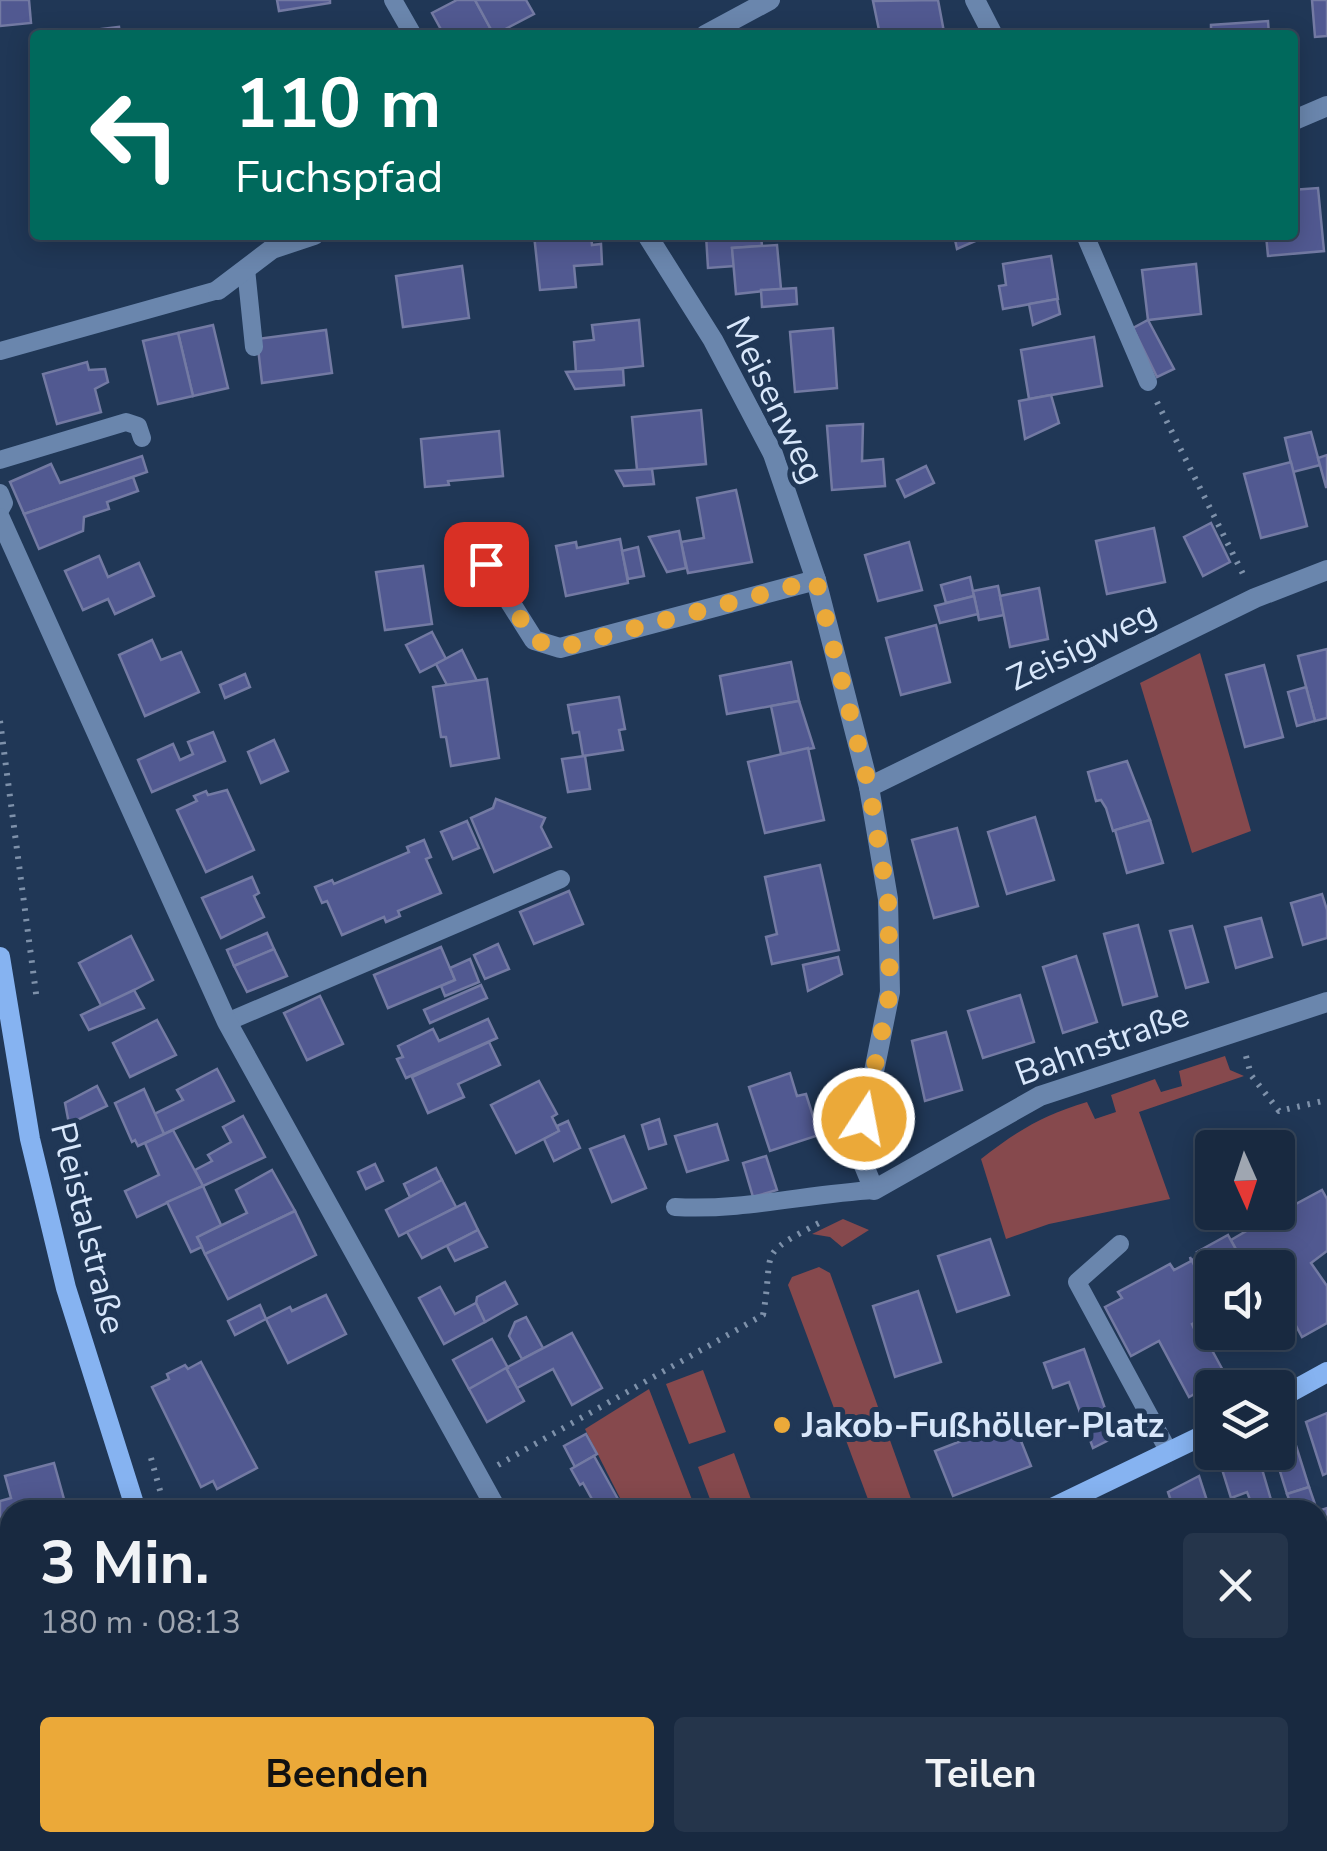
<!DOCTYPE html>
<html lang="de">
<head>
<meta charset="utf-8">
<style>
  body { margin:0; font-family:"Nunito Sans",sans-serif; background:#25354b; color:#f1f3f6; height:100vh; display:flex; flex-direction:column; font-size:38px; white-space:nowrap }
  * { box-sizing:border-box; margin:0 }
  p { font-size:32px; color:#9fa6b1 }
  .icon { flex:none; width:55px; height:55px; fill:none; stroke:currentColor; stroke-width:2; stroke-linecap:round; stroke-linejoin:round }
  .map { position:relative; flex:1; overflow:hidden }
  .panel { position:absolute; left:0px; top:1500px; width:1328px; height:352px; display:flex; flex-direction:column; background:#182940; border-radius:30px 30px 0 0; box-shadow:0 5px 25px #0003,0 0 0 2px #364559 }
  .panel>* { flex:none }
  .hud { position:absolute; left:30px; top:30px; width:1268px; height:210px; border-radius:10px; box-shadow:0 5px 25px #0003,0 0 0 2px #364559; background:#00695c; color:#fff; overflow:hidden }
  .needle { width:65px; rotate:177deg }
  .fabs { position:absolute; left:1195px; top:1130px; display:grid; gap:20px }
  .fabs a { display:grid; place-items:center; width:100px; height:100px; border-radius:10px; background:#182940; box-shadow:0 5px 25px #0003,0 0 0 2px #364559; font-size:50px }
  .pin { position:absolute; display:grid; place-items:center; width:85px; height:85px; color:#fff; margin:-42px; border-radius:20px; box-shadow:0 5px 15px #0006 }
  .me { position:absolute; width:110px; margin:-55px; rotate:11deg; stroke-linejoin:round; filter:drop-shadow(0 0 8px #0008) }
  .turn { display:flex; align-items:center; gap:35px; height:210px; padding:0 40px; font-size:45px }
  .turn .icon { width:130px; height:130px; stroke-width:2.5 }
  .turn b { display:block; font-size:70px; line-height:85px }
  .round { display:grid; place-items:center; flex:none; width:105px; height:105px; border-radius:10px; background:#25354b }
  .head { display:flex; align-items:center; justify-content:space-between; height:170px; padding:0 40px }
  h1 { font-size:60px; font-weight:700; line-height:75px }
  .button { display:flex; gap:20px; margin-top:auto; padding:20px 40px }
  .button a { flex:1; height:115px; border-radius:10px; background:#eba939; color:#111; font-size:40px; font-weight:700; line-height:115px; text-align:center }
  .button a+a { background:#25354b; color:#f1f3f6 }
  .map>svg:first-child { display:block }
</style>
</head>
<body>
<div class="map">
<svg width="1327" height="1851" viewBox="0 0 1327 1851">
  <rect width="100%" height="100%" fill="#203756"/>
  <g fill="#86494d">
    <path d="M1200 653 1251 831 1192 853 1140 683Z"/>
    <path d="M1225 1056 1230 1070 1244 1076 1139 1112 1170 1199 1049 1224 1006 1239 981 1159C1017 1131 1043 1115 1087 1102L1095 1119 1116 1112 1111 1095 1155 1079 1161 1092 1182 1086 1179 1071Z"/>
    <path d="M843 1219 869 1230 842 1247 830 1237 812 1234Z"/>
    <path d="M819 1267 830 1273 915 1510H872L788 1285 792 1277Z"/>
    <path d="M703 1370 726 1432 689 1444 666 1384Z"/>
    <path d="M649 1389 696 1510H626L585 1429Z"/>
    <path d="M734 1453 755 1510H714L698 1467Z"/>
  </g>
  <g fill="#515991" stroke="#737aa3" stroke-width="2.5">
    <path d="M0 0H29L31 23 0 26Z"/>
    <path d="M277 0H330V3L279 11Z"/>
    <path d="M457 0H475L494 35H444L432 13Z"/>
    <path d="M475 0H526L534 14 494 35Z"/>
    <path d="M938 0 944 32 880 35 873 1Z"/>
    <path d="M1312 0H1327V36L1315 37Z"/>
    <path d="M1268 21 1269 35H1211V25Z"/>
    <path d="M119 27 120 35H68V33Z"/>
    <path d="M1318 188 1324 251 1268 256 1266 235H1292V190Z"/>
    <path d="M534 235H591L592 245 601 244 602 264 574 266 576 287 540 290Z"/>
    <path d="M706 235H761L762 246 732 248 734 266 708 268Z"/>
    <path d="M954 235H989L957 249Z"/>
    <path d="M777 245 781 289 736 294 732 248Z"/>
    <path d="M1051 256 1058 299 1003 309 999 286 1006 285 1003 264Z"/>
    <path d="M1196 264 1201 314 1148 320 1142 270Z"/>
    <path d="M462 266 469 318 403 327 396 276Z"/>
    <path d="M796 288 797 304 762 307 761 290Z"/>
    <path d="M1057 299 1060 314 1033 325 1029 304Z"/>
    <path d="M639 320 643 366 576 373 574 342 594 340 592 325Z"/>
    <path d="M1148 320 1174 369 1157 377 1133 328Z"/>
    <path d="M213 325 228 388 193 396 178 333Z"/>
    <path d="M833 328 837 388 795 392 790 332Z"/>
    <path d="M326 330 332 373 262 383 257 339Z"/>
    <path d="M178 333 193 396 158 404 143 341Z"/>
    <path d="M1094 337 1102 386 1029 399 1021 350Z"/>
    <path d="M87 362 89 370 105 369 108 382 95 389 101 412 57 424 43 374Z"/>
    <path d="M623 369 624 385 575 389 566 372Z"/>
    <path d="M1051 395 1059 423 1025 439 1019 401Z"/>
    <path d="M701 410 706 464 637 470 632 417Z"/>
    <path d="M863 424 862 461 883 459 885 486 832 490 827 426Z"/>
    <path d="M499 431 503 476 448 481 449 485 425 487 421 439Z"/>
    <path d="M1311 432 1320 465 1293 472 1285 438Z"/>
    <path d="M1327 455V487H1326L1318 458Z"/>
    <path d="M142 456 147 472 24 514 10 482 51 464 60 483Z"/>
    <path d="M1291 462 1307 526 1261 538 1244 474Z"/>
    <path d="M926 466 934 483 905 497 897 480Z"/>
    <path d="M652 469 654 484 624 486 616 471Z"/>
    <path d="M133 477 138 491 107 502 109 509 84 517 83 531 39 549 24 514Z"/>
    <path d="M736 490 752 562 688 573 681 542 704 538 697 498Z"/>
    <path d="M1211 523 1230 562 1203 576 1184 537Z"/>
    <path d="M1154 528 1165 582 1107 594 1096 541Z"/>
    <path d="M679 531 686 568 667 572 649 537Z"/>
    <path d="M620 539 628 583 566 596 556 546 576 542 577 548Z"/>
    <path d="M909 542 922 590 878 601 865 555Z"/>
    <path d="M638 547 644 576 628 579 622 551Z"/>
    <path d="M99 556 108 577 139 563 154 596 115 614 108 599 83 610 65 571Z"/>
    <path d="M423 566 432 624 385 630 376 572Z"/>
    <path d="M970 577 974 596 946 603 941 585Z"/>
    <path d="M998 586 1004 615 979 620 973 591Z"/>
    <path d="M1039 588 1048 639 1010 647 1000 596Z"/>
    <path d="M974 596 978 614 940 623 935 606Z"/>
    <path d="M936 625 950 682 901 695 886 638Z"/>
    <path d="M432 632 446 659 420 672 406 645Z"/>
    <path d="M152 640 161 660 181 652 199 692 145 716 119 655Z"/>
    <path d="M1327 649V718L1315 721 1298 656Z"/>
    <path d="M462 650 477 681 447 685 436 664Z"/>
    <path d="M791 662 799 701 727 714 720 676Z"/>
    <path d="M1264 665 1283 737 1245 747 1226 675Z"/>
    <path d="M245 674 250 687 225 698 220 685Z"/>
    <path d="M487 679 499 758 451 766 446 737H441L433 687Z"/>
    <path d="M1306 687 1315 721 1297 726 1288 692Z"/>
    <path d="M619 697 625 729 619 730 623 750 583 756 579 732 573 733 568 705Z"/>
    <path d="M799 701 814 748 781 754 771 706Z"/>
    <path d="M213 732 225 761 152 792 138 760 173 744 180 760 193 754 188 742Z"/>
    <path d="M274 740 288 771 261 783 248 752Z"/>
    <path d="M808 748 824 820 765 833 748 762Z"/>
    <path d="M585 756 590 789 568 792 562 759Z"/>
    <path d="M1127 761 1150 820 1113 831 1106 808 1101 800 1096 801 1088 772Z"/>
    <path d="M227 790 254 850 206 872 177 810 197 801 194 796 206 791 208 795Z"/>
    <path d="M496 799 545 818 541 827 551 847 494 872 471 818 493 808Z"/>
    <path d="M1035 817 1054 880 1007 894 988 832Z"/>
    <path d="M1150 820 1163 863 1127 873 1115 830Z"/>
    <path d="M467 821 479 848 453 859 441 832Z"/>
    <path d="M957 828 978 906 934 918 912 840Z"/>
    <path d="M424 840 431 857 426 859 441 893 398 911 400 916 386 922 384 917 342 935 327 901 322 903 315 887 332 880 334 884 409 852 407 847Z"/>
    <path d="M820 865 839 950 772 964 766 937 777 934 765 877Z"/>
    <path d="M252 877 259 893 254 896 264 917 221 938 202 898Z"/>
    <path d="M569 891 583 924 534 944 520 912Z"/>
    <path d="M1322 894 1327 910V938L1303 945 1291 903Z"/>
    <path d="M1261 918 1272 957 1236 968 1225 927Z"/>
    <path d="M1138 925 1157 996 1123 1005 1104 934Z"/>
    <path d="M1192 926 1208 982 1186 988 1170 931Z"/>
    <path d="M267 933 274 949 234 966 227 950Z"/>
    <path d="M131 936 153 980 102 1007 79 963Z"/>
    <path d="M498 944 509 969 485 979 474 955Z"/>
    <path d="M441 947 455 980 388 1008 374 975Z"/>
    <path d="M274 949 287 976 247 992 234 966Z"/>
    <path d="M1076 956 1097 1022 1063 1033 1043 967Z"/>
    <path d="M838 957 842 974 808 991 803 965Z"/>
    <path d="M470 959 479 982 445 996 441 986 455 980 450 968Z"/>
    <path d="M481 985 487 998 430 1023 424 1010Z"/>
    <path d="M134 990 144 1008 89 1030 81 1015Z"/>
    <path d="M1020 995 1034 1042 983 1058 968 1011Z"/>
    <path d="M320 996 343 1044 307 1060 284 1013Z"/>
    <path d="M488 1019 497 1038 406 1078 397 1059 403 1057 398 1046 433 1029 439 1041Z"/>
    <path d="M157 1020 176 1055 130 1077 113 1043Z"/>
    <path d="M946 1032 962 1090 925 1101 912 1041Z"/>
    <path d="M489 1042 500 1065 458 1084 464 1097 428 1113 412 1077Z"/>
    <path d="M217 1069 234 1101 164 1134 154 1114 183 1100 177 1090Z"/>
    <path d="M790 1073 797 1096 806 1094 819 1135 770 1151 749 1087Z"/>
    <path d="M539 1081 557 1114 552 1117 559 1131 516 1153 491 1105Z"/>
    <path d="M97 1086 107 1106 69 1124 65 1103Z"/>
    <path d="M144 1089 164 1134 138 1146 135 1140 132 1142 115 1103Z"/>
    <path d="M243 1116 265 1157 203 1186 195 1170 212 1161 208 1155 231 1142 223 1127Z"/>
    <path d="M659 1119 666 1144 649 1149 642 1125Z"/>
    <path d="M568 1121 580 1148 554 1161 544 1139 559 1131 557 1126Z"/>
    <path d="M717 1124 728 1160 687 1172 675 1136Z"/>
    <path d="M173 1130 203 1186 137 1217 125 1191 159 1175 145 1143Z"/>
    <path d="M624 1136 646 1188 612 1202 590 1149Z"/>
    <path d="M766 1156 777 1190 753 1197 743 1163Z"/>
    <path d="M375 1164 383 1181 366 1189 358 1172Z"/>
    <path d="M436 1168 442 1180 410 1197 404 1184Z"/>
    <path d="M272 1170 295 1211 205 1254 197 1237 247 1213 236 1190Z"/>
    <path d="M442 1180 456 1207 399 1236 386 1210Z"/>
    <path d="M203 1186 221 1225 197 1237 202 1247 191 1252 167 1202Z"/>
    <path d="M1322 1190 1327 1199V1251L1311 1263 1327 1286V1323L1302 1337 1278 1292V1268H1246L1231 1240 1260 1223 1256 1215 1278 1212V1204L1288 1198 1292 1206Z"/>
    <path d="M465 1203 478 1230 422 1258 407 1232Z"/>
    <path d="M295 1211 316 1255 228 1299 205 1254Z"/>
    <path d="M478 1230 487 1247 455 1261 447 1246Z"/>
    <path d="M1228 1235 1246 1268H1212V1299L1192 1260 1199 1256 1197 1252Z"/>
    <path d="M990 1239 1009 1295 957 1312 938 1256Z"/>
    <path d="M1190 1257 1212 1300V1306L1198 1313 1201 1319 1192 1324 1196 1333 1201 1330 1226 1376 1189 1397 1159 1341 1131 1356 1105 1307 1122 1298 1118 1292 1170 1264 1174 1270 1191 1261Z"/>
    <path d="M505 1282 517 1304 485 1322 476 1303 477 1297Z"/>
    <path d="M440 1287 455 1314 476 1303 485 1322 444 1344 419 1298Z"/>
    <path d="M918 1291 941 1362 895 1377 873 1306Z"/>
    <path d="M326 1295 346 1334 288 1363 266 1319 290 1307 292 1311Z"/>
    <path d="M260 1305 266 1319 235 1335 228 1321Z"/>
    <path d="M526 1317 543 1348 522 1359 509 1336 515 1322Z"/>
    <path d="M572 1333 602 1388 572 1405 553 1369 517 1388 506 1368Z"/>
    <path d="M492 1339 508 1368 469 1389 453 1360Z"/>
    <path d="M1084 1349 1115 1437 1093 1448 1069 1382 1053 1388 1044 1363Z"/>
    <path d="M201 1362 257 1468 217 1489 213 1481 201 1487 152 1387 169 1379 167 1374 185 1365 188 1369Z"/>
    <path d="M506 1368 524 1401 487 1422 469 1389Z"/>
    <path d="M1327 1413V1473L1323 1475 1306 1422Z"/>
    <path d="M1013 1421 1031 1466 953 1496 935 1451Z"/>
    <path d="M1292 1433 1309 1487 1287 1494 1274 1452H1278V1438Z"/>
    <path d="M586 1434 597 1454 575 1467 564 1446Z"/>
    <path d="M1248 1452H1257L1274 1510H1254L1247 1492 1231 1498 1221 1466Z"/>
    <path d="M594 1456 624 1510H598L583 1483 580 1485 571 1469Z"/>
    <path d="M54 1463 67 1510H10V1673L0 1676V1501L11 1498 5 1476Z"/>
    <path d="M1199 1476 1210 1510H1174L1168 1492Z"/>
    <path d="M1309 1487 1317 1510H1293L1287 1494Z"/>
    <path d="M1327 1508V1550H1326L1318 1511Z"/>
    <path d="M274 1842H357L360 1851H253Z"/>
    <path d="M460 1842H484L488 1851H462Z"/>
    <path d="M484 1842H535L536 1851H488Z"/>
    <path d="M545 1842H603L604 1851H547Z"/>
  </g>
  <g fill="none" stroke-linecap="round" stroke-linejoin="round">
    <g stroke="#7e91aa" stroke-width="6" stroke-dasharray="2.5 8" stroke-linecap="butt">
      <path d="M1157 402 1245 578"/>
      <path d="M0 721 37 1001"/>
      <path d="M1246 1056 1251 1075 1279 1111 1327 1100"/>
      <path d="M151 1458 161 1494"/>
      <path d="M498 1465 763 1315C775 1248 754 1257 821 1222"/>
      <path d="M215 1851 231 1842"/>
    </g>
    <g stroke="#6a86ad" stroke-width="18">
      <path d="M393 0 413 35"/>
      <path d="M1085 235 1148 382"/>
      <path d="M246 269 254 347"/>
      <path d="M0 351 218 290"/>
      <path d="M0 460 126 422 138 426 142 438"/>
      <path d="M0 493 4 503 0 510"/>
      <path d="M227 1022 561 879"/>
      <path d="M675 1207C742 1211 807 1194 874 1190"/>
      <path d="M1120 1244 1077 1282 1169 1452"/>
      <path d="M1092 1851 1119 1842"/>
      <path d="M1308 1851 1327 1845"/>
    </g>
    <g stroke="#6a86ad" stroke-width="20">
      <path d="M975 0 993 35"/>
      <path d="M705 35 770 0"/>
      <path d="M1292 121 1327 106"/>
      <path d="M647 235 713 340 773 454 816 580 869 787 888 899 890 992 858 1151 874 1190 1040 1096 1327 1002"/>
      <path d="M218 290 272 249 314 235"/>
      <path d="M0 518 227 1022 497 1510"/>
      <path d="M486 564 534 640 560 648 816 580"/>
      <path d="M869 787 1255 598 1327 570"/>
      <path d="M624 1842 627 1851"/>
    </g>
    <g stroke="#86b3f1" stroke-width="20">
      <path d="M0 957 30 1139 66 1288 136 1510"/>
      <path d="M1278 1399 1327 1372"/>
      <path d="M1048 1510 1212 1431"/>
      <path d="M1158 1842 1160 1851"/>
      <path d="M48 1851 61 1842"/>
    </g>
  </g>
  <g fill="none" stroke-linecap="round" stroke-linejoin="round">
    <path stroke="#eba939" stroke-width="18" stroke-dasharray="0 32.4" d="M486 564 534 640 560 648 816 580 869 787 888 900 890 992 864 1119"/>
  </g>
  <circle fill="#eba939" stroke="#203756" stroke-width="4" cx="782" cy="1425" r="10"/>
  <g text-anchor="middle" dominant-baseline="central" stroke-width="10" stroke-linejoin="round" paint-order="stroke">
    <g font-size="35" fill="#d8e7fb" stroke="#203756">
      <text transform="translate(775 400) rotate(64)">Meisenweg</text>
      <text transform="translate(1082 646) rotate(-26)">Zeisigweg</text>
      <text transform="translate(1102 1044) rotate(-20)">Bahnstraße</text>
      <text transform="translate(88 1228) rotate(76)">Pleistalstraße</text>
    </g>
    <g font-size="35" font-weight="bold" fill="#d8e7fb" stroke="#203756" text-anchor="start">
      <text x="802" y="1425">Jakob-Fußhöller-Platz</text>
    </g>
  </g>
</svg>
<div class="fabs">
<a><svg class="needle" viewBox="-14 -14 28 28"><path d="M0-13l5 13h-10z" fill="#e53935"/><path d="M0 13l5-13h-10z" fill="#9fa6b1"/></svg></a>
<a><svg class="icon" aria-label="sound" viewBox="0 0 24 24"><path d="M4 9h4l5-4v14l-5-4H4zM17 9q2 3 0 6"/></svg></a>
<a><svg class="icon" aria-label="layers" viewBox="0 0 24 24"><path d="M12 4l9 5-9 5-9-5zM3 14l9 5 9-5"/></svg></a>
</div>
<div class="pin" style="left:486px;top:564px;background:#d93025"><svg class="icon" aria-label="arrive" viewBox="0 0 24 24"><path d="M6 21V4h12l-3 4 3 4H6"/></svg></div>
<svg class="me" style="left:864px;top:1119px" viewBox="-20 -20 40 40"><circle r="17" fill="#eba939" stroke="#fff" stroke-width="3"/><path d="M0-11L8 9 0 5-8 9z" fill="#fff"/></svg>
<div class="hud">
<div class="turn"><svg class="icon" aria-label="left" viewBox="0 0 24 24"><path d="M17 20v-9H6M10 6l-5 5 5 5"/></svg><div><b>110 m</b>Fuchspfad</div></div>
</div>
<section class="panel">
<div class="head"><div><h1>3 Min.</h1><p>180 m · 08:13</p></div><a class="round"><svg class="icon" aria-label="close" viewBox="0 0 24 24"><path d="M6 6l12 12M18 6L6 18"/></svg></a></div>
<div class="button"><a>Beenden</a><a>Teilen</a></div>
</section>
</div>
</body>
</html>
